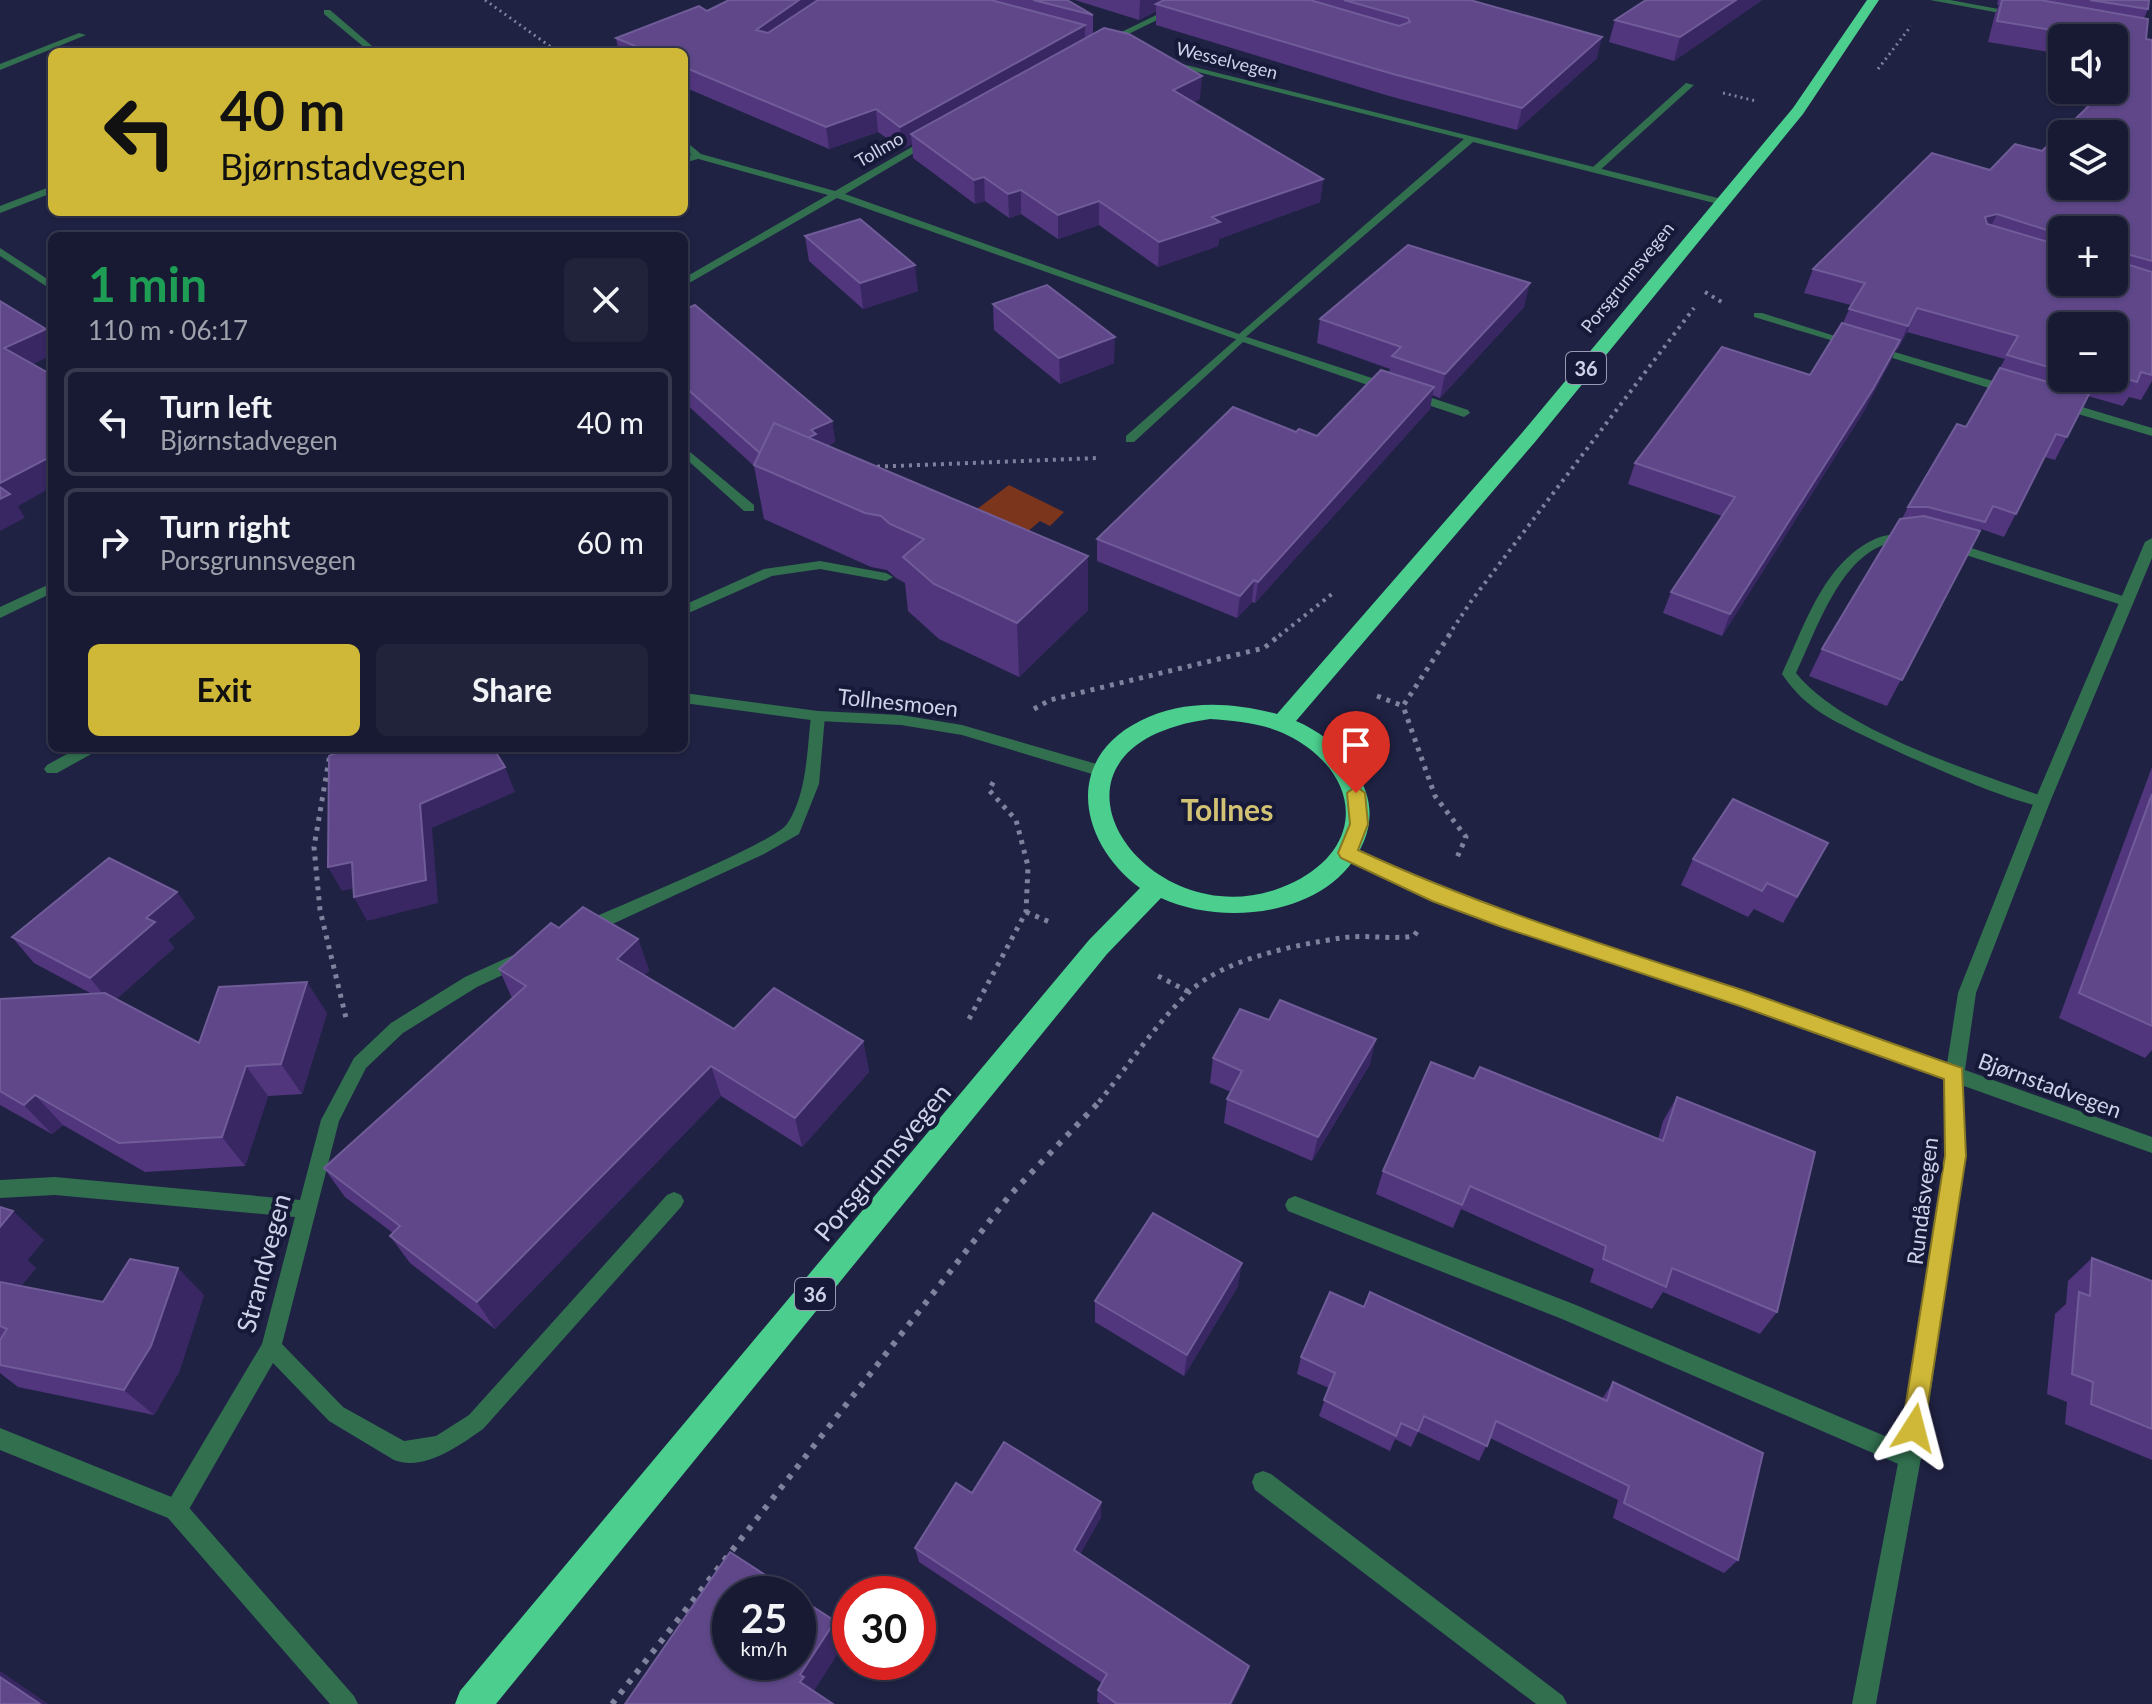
<!DOCTYPE html>
<html lang="en">
<head>
<meta charset="utf-8">
<style>
  body { margin:0; font-family:Lato,sans-serif; background:#21233b; color:#f1f3f6; height:100vh; display:flex; flex-direction:column; font-size:30px; white-space:nowrap }
  * { box-sizing:border-box; margin:0 }
  p { font-size:26px; color:#9fa1ac }
  .icon { flex:none; width:44px; height:44px; fill:none; stroke:currentColor; stroke-width:2; stroke-linecap:round; stroke-linejoin:round }
  .map { position:relative; flex:1; overflow:hidden }
  .drawer { position:absolute; left:48px; top:232px; width:640px; height:520px; display:flex; flex-direction:column; background:#181a33; border-radius:12px; box-shadow:0 2px 6px #0004,0 0 0 2px #36384e }
  .drawer>* { flex:none }
  .guide { position:absolute; left:48px; top:48px; width:640px; height:168px; border-radius:12px; box-shadow:0 2px 6px #0004,0 0 0 2px #36384e; background:#cfb837; color:#111; overflow:hidden }
  .tools { position:absolute; left:2048px; top:24px; display:grid; gap:16px }
  .tools a { display:grid; place-items:center; width:80px; height:80px; border-radius:12px; background:#181a33; box-shadow:0 2px 6px #0004,0 0 0 2px #36384e; font-size:40px }
  .speed { position:absolute; left:712px; top:1576px; display:flex; gap:16px; font-size:40px; font-weight:700; text-align:center }
  .speed>* { display:grid; place-content:center; width:104px; height:104px; border-radius:50%; background:#181a33; box-shadow:0 2px 6px #0004,0 0 0 2px #36384e; line-height:1 }
  .speed small { font-size:20px; font-weight:400 }
  .speed .limit { border:12px solid #d22; background:#fff; color:#111 }
  .pin { position:absolute; display:grid; place-items:center; width:68px; height:68px; color:#fff; margin:-82px -34px; border-radius:50% 50% 50% 0; rotate:-45deg; box-shadow:0 0 8px #0007 }
  .pin .icon { rotate:45deg }
  .me { position:absolute; width:88px; margin:-44px; rotate:9deg; stroke-linejoin:round; filter:drop-shadow(0 0 6px #0008) }
  .turn { display:flex; align-items:center; gap:28px; height:168px; padding:0 40px; font-size:36px }
  .turn .icon { width:104px; height:104px; stroke-width:2.5 }
  .turn b { display:block; font-size:56px; line-height:68px }
  .round { display:grid; place-items:center; flex:none; width:84px; height:84px; border-radius:12px; background:#21233b }
  .overview { display:flex; align-items:center; justify-content:space-between; height:136px; padding:0 40px }
  h1 { font-size:48px; font-weight:700; line-height:60px; color:#1e9e55 }
  .cta { display:flex; gap:16px; margin-top:auto; padding:16px 40px }
  .cta a { flex:1; height:92px; border-radius:12px; background:#cfb837; color:#111; font-size:32px; font-weight:700; line-height:92px; text-align:center }
  .cta a+a { background:#21233b; color:#f1f3f6 }
  ul { padding:0; list-style:none }
  li { display:flex; align-items:center; gap:24px; height:108px; margin:0 16px 12px; padding:0 24px; border:4px solid #36384e; border-radius:12px }
  li div { flex:1 }
  li b { display:block; font-size:30px }
  li em { font-style:normal }
  .map>svg:first-child { display:block }
</style>
</head>
<body>
<div class="map">
<svg width="2152" height="1704" viewBox="0 0 2152 1704">
  <rect width="100%" height="100%" fill="#202244"/>
  <path fill="#7c351d" d="M1009 485 1064 512 1050 526 1040 521 1026 533 977 509Z"/>
  <g fill="none" stroke-linecap="round" stroke-linejoin="round">
    <g stroke="#7f819d" stroke-width="3" stroke-dasharray="2 4" stroke-linecap="butt">
      <path d="M485 0 558 52"/>
      <path d="M1878 69 1911 26"/>
      <path d="M1723 93 1756 101"/>
    </g>
    <g stroke="#7f819d" stroke-width="4" stroke-dasharray="3 5" stroke-linecap="butt">
      <path d="M1705 292 1725 304"/>
      <path d="M869 467 1098 458"/>
      <path d="M1279 636 1332 594"/>
      <path d="M1448 636 1472 600 1694 308"/>
    </g>
    <g stroke="#7f819d" stroke-width="5" stroke-dasharray="4 6" stroke-linecap="butt">
      <path d="M1450 634 1403 706 1435 796 1466 837 1456 860"/>
      <path d="M1377 696 1403 706"/>
      <path d="M1034 709 1050 700 1264 648 1281 634"/>
      <path d="M331 748 314 847 320 910 346 1018"/>
      <path d="M1026 912 1052 923"/>
      <path d="M1158 976 1189 992"/>
      <path d="M969 1019 1026 912 1028 866 1016 820 989 790 995 779"/>
      <path d="M1099 1102C1128 1066 1155 1025 1188 993 1223 959 1295 945 1341 938 1365 934 1390 940 1414 936L1418 930"/>
    </g>
    <path stroke="#7f819d" stroke-width="6" stroke-dasharray="5 8" stroke-linecap="butt" d="M612 1704 1010 1195 1101 1100"/>
    <g fill="#316f4f" fill-rule="evenodd">
      <path d="M324 10H330L379 52H370L324 14Z"/>
      <path d="M1686 83 1694 85 1598 172H1592V168Z"/>
      <path d="M698 153 703 156 701 158 684 163V157Z"/>
      <path d="M1241 335 1393 385 1395 388 1393 391H1385L1243 342 1134 442H1126V436Z"/>
      <path d="M1411 391 1468 410 1470 413 1464 417 1407 398V392Z"/>
      <path d="M684 447 754 505V511H744L684 457Z"/>
      <path d="M1911 533 1916 534V540C1907 542 1899 541 1890 543 1840 555 1816 632 1796 673 1843 732 1976 772 2047 798L2050 802 2047 806C2026 812 1853 733 1826 716 1808 705 1794 692 1782 674 1805 625 1825 558 1880 537 1890 534 1901 534 1911 533Z"/>
      <path d="M1949 541 2132 599 2134 602 2127 606 2122 605 1944 548V542Z"/>
      <path d="M820 561 886 573 893 577 886 581 820 569 772 576 684 615V605L764 569Z"/>
      <path d="M818 711 825 716 819 784 799 834 764 854 593 933H581L579 928 581 923C612 909 776 842 787 824 807 795 807 750 811 716Z"/>
      <path d="M78 748H98L95 752 57 773H47L44 769 47 765Z"/>
      <path d="M518 953 524 955 526 960 524 965 477 987 403 1033 366 1068 339 1121 282 1344 343 1407 404 1441 436 1436 469 1415 667 1195 674 1192 681 1195 684 1201 681 1207 483 1429C460 1445 424 1472 394 1460L329 1421 273 1363 184 1518 176 1521 168 1518 165 1510 168 1502 262 1344 295 1217 55 1195 0 1198V1180L55 1177 300 1200 321 1120 354 1058 391 1023 465 977Z"/>
      <path d="M1295 1196 1576 1305 1918 1450 1921 1458 1918 1466 1910 1469 1562 1319 1288 1211 1285 1205 1288 1199Z"/>
      <path d="M1263 1471 1271 1474 1563 1696 1567 1704H1536L1255 1490 1252 1482 1255 1474Z"/>
    </g>
    <g fill="#316f4f" fill-rule="evenodd">
      <path d="M1187 0H1198L1108 44 1101 42Z"/>
      <path d="M1930 0H1950L2020 13 2016 16Z"/>
      <path d="M79 33 86 35 0 70V64Z"/>
      <path d="M1162 59 1726 200 1727 202 1722 205 1473 142 1241 341 837 198 684 286V278L828 195 695 158 684 148V140L701 154 835 191 931 136 936 139 934 141 845 194 1239 334 1464 139 1162 63Z"/>
      <path d="M52 186V193L0 213V206Z"/>
      <path d="M0 248 52 282V290L0 256Z"/>
      <path d="M1754 313H1762L1857 343 1847 345 1754 317Z"/>
      <path d="M1874 346 2013 387 2015 390 2013 393H2005L1870 351 1868 349Z"/>
      <path d="M2062 401 2152 428V436L2058 408V402Z"/>
      <path d="M2152 538V558L2050 802 1976 993 1965 1070 2152 1137V1153L1964 1086 1965 1156 1921 1458 1876 1704H1852L1899 1458 1947 1156 1946 1079 1740 1006 1500 926 1433 900 1341 857 1339 853 1347 847 1353 849 1445 892 1512 916 1751 995 1947 1064 1958 993 2034 802 2145 542Z"/>
      <path d="M52 583V593L0 618V607Z"/>
      <path d="M684 693 818 711 901 715 962 725 1107 767 1110 771 1102 777 962 735 901 725 818 721 684 703Z"/>
      <path d="M0 1428 184 1502 354 1696 358 1704H330L168 1518 0 1450Z"/>
    </g>
    <path fill="#4bce8e" fill-rule="evenodd" d="M1867 0H1879L1803 114 1535 442 1296 721C1322 732 1341 749 1356 772 1370 793 1374 817 1364 841 1334 915 1226 928 1161 898L1107 954 496 1704H455L460 1691 1089 940 1140 888C1080 844 1062 760 1140 721 1183 699 1232 702 1277 714L1521 434 1793 108ZM1210 719C1236 721 1263 723 1287 735 1358 770 1370 844 1294 882 1151 953 1007 747 1210 719Z"/>
  </g>
  <g fill="#51367e" fill-rule="evenodd">
    <path d="M729 0H1067L1093 15V34L1200 99 1193 102 1323 179 1320 202 1219 239 1218 246 1158 267 1099 225 1058 239 1021 214 1009 218 985 201 975 204 913 158 912 144 902 149 878 132 829 149 684 87V52H619L616 38 707 11Z"/>
    <path d="M1075 0H1470L1597 58 1517 130 1389 96 1156 25V11L1139 20Z"/>
    <path d="M1646 0H1762L1674 61 1609 42 1615 20Z"/>
    <path d="M1998 0H2149L2148 9 2144 18 2146 39 2152 40V381L2141 400 2129 397 2123 406 2088 396 2055 460 2045 457 2004 537 1981 529 1887 706 1809 676 1822 649 1902 519 1908 507 1966 427 2005 359 1907 332 1897 350 1896 349 1864 411 1722 636 1663 613 1671 592 1722 516 1628 484 1635 463 1810 375 1843 323 1851 305 1804 293 1813 269 1990 170 2042 151 2085 110 2088 90H2114V38H2062V54L1988 42 1995 14 1999 5H1997ZM2062 230H2114L2062 282ZM2062 326H2114V378H2062Z"/>
    <path d="M805 236 918 291 863 309 809 261Z"/>
    <path d="M993 304 1114 363 1060 384 994 330Z"/>
    <path d="M1524 307 1440 398 1432 395 1430 409 1255 603 1252 602 1237 618 1097 561V539L1296 432 1317 436 1389 372 1390 369 1317 343 1320 319Z"/>
    <path d="M684 310 832 421 835 442 827 446 1088 610 1019 677 939 639 908 611 905 583 896 578 887 570 871 567 764 519 754 466 684 402Z"/>
    <path d="M2152 767V1050L2145 1058 2059 1018Z"/>
    <path d="M1828 843 1783 923 1754 909 1748 917 1681 885 1693 859Z"/>
    <path d="M177 892 195 918 168 940 174 948 116 999 199 1043 327 1013 302 1094 268 1096 245 1166 145 1172 63 1125 52 1134 0 1105V999L92 994 34 963 12 937Z"/>
    <path d="M559 928 638 939 649 971 644 975 734 1029 863 1041 869 1072 802 1147 721 1096 495 1329 410 1263 390 1236 393 1233 345 1197 324 1168 512 998 499 969Z"/>
    <path d="M1213 1058 1370 1064 1312 1161 1224 1123 1227 1099 1231 1092 1210 1083Z"/>
    <path d="M1474 1079 1658 1139 1663 1121 1677 1097 1777 1312 1760 1334 1663 1292 1652 1309 1590 1282 1594 1269 1461 1209 1453 1228 1376 1194 1383 1171Z"/>
    <path d="M0 1207 44 1240 27 1260 36 1268 21 1286 103 1302 204 1295 179 1372 154 1415 18 1387 0 1373Z"/>
    <path d="M2092 1258 2152 1281V1460L2065 1424 2067 1402 2047 1394 2055 1314 2066 1304 2068 1281Z"/>
    <path d="M1238 1286 1184 1376 1095 1322V1301Z"/>
    <path d="M1364 1307 1602 1399 1613 1382 1738 1560 1724 1573 1613 1518 1618 1500 1490 1438 1479 1461 1418 1432 1411 1447 1395 1439 1390 1451 1319 1416 1329 1388 1297 1374 1301 1357Z"/>
    <path d="M972 1493 1101 1502V1517L1080 1554 1245 1678 1232 1704H1100L1097 1702 1098 1690 1102 1683 919 1562 915 1548Z"/>
  </g>
  <g fill="#382762">
    <path d="M799 0H831L759 52 756 30Z"/>
    <path d="M1140 0H1180L1156 4V11L1139 20Z"/>
    <path d="M1736 0H1762L1674 61 1680 37Z"/>
    <path d="M1085 25V46L911 134 912 144 902 149 900 127Z"/>
    <path d="M1602 37 1597 58 1517 130 1522 108Z"/>
    <path d="M1202 76 1200 99 1172 113 1173 90Z"/>
    <path d="M876 109 878 132 829 149 826 127Z"/>
    <path d="M984 177 985 201 975 204 974 180Z"/>
    <path d="M1323 179 1320 202 1219 239 1218 246 1158 267 1159 242 1212 217Z"/>
    <path d="M1021 190V214L1009 218 1008 194Z"/>
    <path d="M1099 201V225L1058 239V215Z"/>
    <path d="M1997 214 1986 237 1985 217Z"/>
    <path d="M2127 254 2115 277 2114 259 2116 256Z"/>
    <path d="M915 265 918 291 863 309 860 283Z"/>
    <path d="M1530 283 1524 307 1440 398 1445 374Z"/>
    <path d="M1917 308 1907 332 1897 350 1908 326Z"/>
    <path d="M46 329 52 339V355L17 372 4 348Z"/>
    <path d="M1115 337 1114 363 1060 384 1059 358Z"/>
    <path d="M1900 340 1891 361 1864 411 1722 636 1730 614Z"/>
    <path d="M1434 387 1430 409 1255 603 1258 582Z"/>
    <path d="M832 421 835 442 818 449 775 474 811 430Z"/>
    <path d="M52 456V487L18 506 25 518 0 531V483Z"/>
    <path d="M1088 556V610L1019 677 1017 623Z"/>
    <path d="M1254 580 1252 602 1237 618 1240 596Z"/>
    <path d="M505 767 515 792 432 828 438 903 367 921 354 897 420 804Z"/>
    <path d="M352 862 364 886 342 891 328 867Z"/>
    <path d="M177 892 195 918 168 940 174 948 111 1004 90 978 146 918Z"/>
    <path d="M638 939 649 971 629 990 617 959Z"/>
    <path d="M307 982 327 1013 302 1094 281 1064Z"/>
    <path d="M1376 1039 1370 1064 1312 1161 1318 1137Z"/>
    <path d="M863 1041 869 1072 802 1147 795 1118Z"/>
    <path d="M246 1066 268 1096 245 1166 222 1137Z"/>
    <path d="M711 1066 721 1096 495 1329 477 1302Z"/>
    <path d="M35 1095 63 1125 52 1134 24 1105Z"/>
    <path d="M13 1211 44 1240 27 1260 36 1268 6 1304 0 1298V1227Z"/>
    <path d="M1242 1263 1238 1286 1184 1376 1187 1355Z"/>
    <path d="M178 1268 204 1295 179 1372 154 1415 124 1390Z"/>
    <path d="M1101 1502V1517L1074 1564V1550Z"/>
    <path d="M835 1621 844 1644 812 1694 800 1682V1675Z"/>
    <path d="M1249 1666 1245 1678 1232 1704H1230Z"/>
    <path d="M0 1671 48 1704H40L0 1677Z"/>
  </g>
  <g fill="#5f4789" stroke="#705c98" stroke-width="2" fill-rule="evenodd">
    <path d="M729 0H799L756 30 768 33 818 0H991L1085 25 900 127 876 109 826 127 684 67V52H649L616 38 699 6 707 11Z"/>
    <path d="M1033 0H1067L1093 15Z"/>
    <path d="M1164 0H1310L1399 26 1410 22 1408 18 1344 0H1470L1602 37 1522 108 1393 74 1156 4Z"/>
    <path d="M1646 0H1736L1680 37 1615 20Z"/>
    <path d="M2002 0H2040L2148 19 2146 39 2152 40V261L2127 254 2116 256 2114 259V230H2062V235L1997 214 1985 217 1987 224 2062 246V282H2114V260L2152 272V375L2141 372 2137 382 2114 375V326H2062V371L2007 355 2018 336 1917 308 1908 326 1849 309 1865 283 1813 269 1932 153 1990 170 2015 144 2042 151 2094 101 2095 90H2114V38H2102L1997 21ZM2062 134H2114V186H2062Z"/>
    <path d="M2090 0H2149L2148 9Z"/>
    <path d="M1104 28 1129 34 1202 76 1173 90 1323 179 1212 217 1220 222 1159 242 1099 201 1058 215 1021 190 1008 194 984 177 974 180 911 134Z"/>
    <path d="M860 219 915 265 860 283 805 236Z"/>
    <path d="M1408 245 1530 283 1445 374 1392 356 1401 347 1320 319Z"/>
    <path d="M1047 285 1115 337 1059 358 993 304Z"/>
    <path d="M0 301 46 329 4 348 52 375V456L0 483Z"/>
    <path d="M695 305 832 421 811 430 816 434 808 438 774 423 760 453 684 386V310Z"/>
    <path d="M1842 323 1900 340 1873 389 1730 614 1671 592 1735 497 1635 463 1722 347 1810 375Z"/>
    <path d="M2000 368 2089 394 2067 437 2056 434 2016 514 1993 506 1985 522 1928 507H1908L1957 424 1966 427Z"/>
    <path d="M1381 370 1434 387 1258 582 1254 580 1240 596 1097 539 1233 407 1296 432 1299 429 1317 436Z"/>
    <path d="M774 423 1088 556 1017 623 934 584 903 557 924 539 890 524 881 516 865 513 754 465Z"/>
    <path d="M0 487 10 494 0 499Z"/>
    <path d="M1924 516 1980 531 1902 680 1822 649 1900 519Z"/>
    <path d="M348 748H493L505 767 420 804 426 880 354 897 352 862 328 867 329 756Z"/>
    <path d="M2152 794V1026L2079 993Z"/>
    <path d="M1733 799 1828 843 1797 897 1767 883 1762 891 1693 859Z"/>
    <path d="M109 858 177 892 146 918 155 922 90 978 12 937Z"/>
    <path d="M583 907 638 939 617 959 734 1029 774 988 863 1041 795 1118 711 1066 477 1302 390 1236 400 1226 324 1168 526 986 499 969 551 923 559 928Z"/>
    <path d="M307 982 281 1064 246 1066 222 1137 119 1143 35 1095 24 1105 0 1091V999L105 993 199 1043 219 987Z"/>
    <path d="M1280 1000 1376 1039 1318 1137 1227 1099 1242 1071 1213 1058 1240 1009 1269 1020Z"/>
    <path d="M1431 1062 1474 1079 1480 1067 1663 1141 1677 1097 1815 1152 1777 1312 1672 1268 1666 1287 1603 1259 1606 1246 1470 1186 1462 1205 1383 1171Z"/>
    <path d="M0 1207 13 1211 0 1227Z"/>
    <path d="M1153 1213 1242 1263 1187 1355 1095 1301Z"/>
    <path d="M2092 1258 2152 1281V1429L2091 1404 2093 1382 2072 1374 2079 1292 2090 1296Z"/>
    <path d="M130 1259 178 1268 151 1346 124 1390 0 1365V1340L7 1329 0 1326V1282L103 1302Z"/>
    <path d="M1330 1292 1364 1307 1370 1292 1607 1401 1613 1382 1763 1453 1738 1560 1624 1503 1629 1486 1496 1421 1487 1446 1424 1416 1418 1431 1401 1423 1396 1436 1324 1400 1335 1373 1301 1357Z"/>
    <path d="M1004 1442 1101 1502 1074 1550 1249 1666 1230 1704H1117L1098 1690 1107 1674 915 1548 956 1483 972 1493Z"/>
    <path d="M730 1552 794 1594H730V1662H798V1597L835 1621 800 1675 804 1677 800 1682 833 1704H625Z"/>
    <path d="M0 1677 40 1704H0Z"/>
  </g>
  <path fill="#cfb837" stroke="#877824" stroke-width="2" d="M1356 786 1365 793 1368 824 1358 850C1483 908 1614 948 1745 991 1817 1016 1889 1043 1962 1068L1966 1156 1923 1436 1914 1440 1906 1436 1902 1428 1945 1156 1944 1079 1740 1006 1499 926 1432 901 1341 858 1338 853 1350 824 1347 793Z"/>
  <g text-anchor="middle" dominant-baseline="central" stroke-width="8" stroke-linejoin="round" paint-order="stroke">
    <g font-size="18" fill="#cfd2e8" stroke="#171939">
      <text transform="translate(1227 60) rotate(14)">Wesselvegen</text>
      <text transform="translate(879 149) rotate(-30)">Tollmo</text>
      <text transform="translate(1627 277) rotate(-51)">Porsgrunnsvegen</text>
    </g>
    <g fill="#171939" stroke="#989ab4" stroke-width="2">
      <rect x="1566" y="352" width="40" height="32" rx="6"/>
      <rect x="795" y="1278" width="40" height="32" rx="6"/>
    </g>
    <g font-size="20" font-weight="bold" fill="#cfd2e8">
      <text x="1586" y="368">36</text>
      <text x="815" y="1294">36</text>
    </g>
    <g font-size="22" fill="#cfd2e8" stroke="#171939">
      <text transform="translate(898 702) rotate(6)">Tollnesmoen</text>
      <text transform="translate(2050 1085) rotate(20)">Bjørnstadvegen</text>
      <text transform="translate(1922 1201) rotate(-83)">Rundåsvegen</text>
    </g>
    <g font-size="26" fill="#cfd2e8" stroke="#171939">
      <text transform="translate(882 1162) rotate(-50)">Porsgrunnsvegen</text>
      <text transform="translate(263 1263) rotate(-75)">Strandvegen</text>
    </g>
    <g font-size="30" font-weight="bold" fill="#d1c274" stroke="#171939">
      <text x="1227" y="809">Tollnes</text>
    </g>
  </g>
</svg>
<div class="tools">
<a><svg class="icon" aria-label="sound" viewBox="0 0 24 24"><path d="M4 9h4l5-4v14l-5-4H4zM17 9q2 3 0 6"/></svg></a>
<a><svg class="icon" aria-label="layers" viewBox="0 0 24 24"><path d="M12 4l9 5-9 5-9-5zM3 14l9 5 9-5"/></svg></a>
<a>+</a>
<a>−</a>
</div>
<div class="speed"><div>25<small>km/h</small></div><div class="limit">30</div></div>
<div class="pin" style="left:1356px;top:793px;background:#d93025"><svg class="icon" aria-label="arrive" viewBox="0 0 24 24"><path d="M6 21V4h12l-3 4 3 4H6"/></svg></div>
<svg class="me" style="left:1914px;top:1428px" viewBox="-20 -20 40 40"><path d="M0-17L14 15 0 8-14 15z" fill="#cfb837" stroke="#fff" stroke-width="4"/></svg>
<div class="guide">
<div class="turn"><svg class="icon" aria-label="left" viewBox="0 0 24 24"><path d="M17 20v-9H6M10 6l-5 5 5 5"/></svg><div><b>40 m</b>Bjørnstadvegen</div></div>
</div>
<section class="drawer">
<div class="overview"><div><h1>1 min</h1><p>110 m · 06:17</p></div><a class="round"><svg class="icon" aria-label="close" viewBox="0 0 24 24"><path d="M6 6l12 12M18 6L6 18"/></svg></a></div>
<ul>
<li><svg class="icon" aria-label="left" viewBox="0 0 24 24"><path d="M17 20v-9H6M10 6l-5 5 5 5"/></svg><div><b>Turn left</b><p>Bjørnstadvegen</p></div><em>40 m</em></li>
<li><svg class="icon" aria-label="right" viewBox="0 0 24 24"><path d="M7 20v-9h11M14 6l5 5-5 5"/></svg><div><b>Turn right</b><p>Porsgrunnsvegen</p></div><em>60 m</em></li>
</ul>
<div class="cta"><a>Exit</a><a>Share</a></div>
</section>
</div>
</body>
</html>
